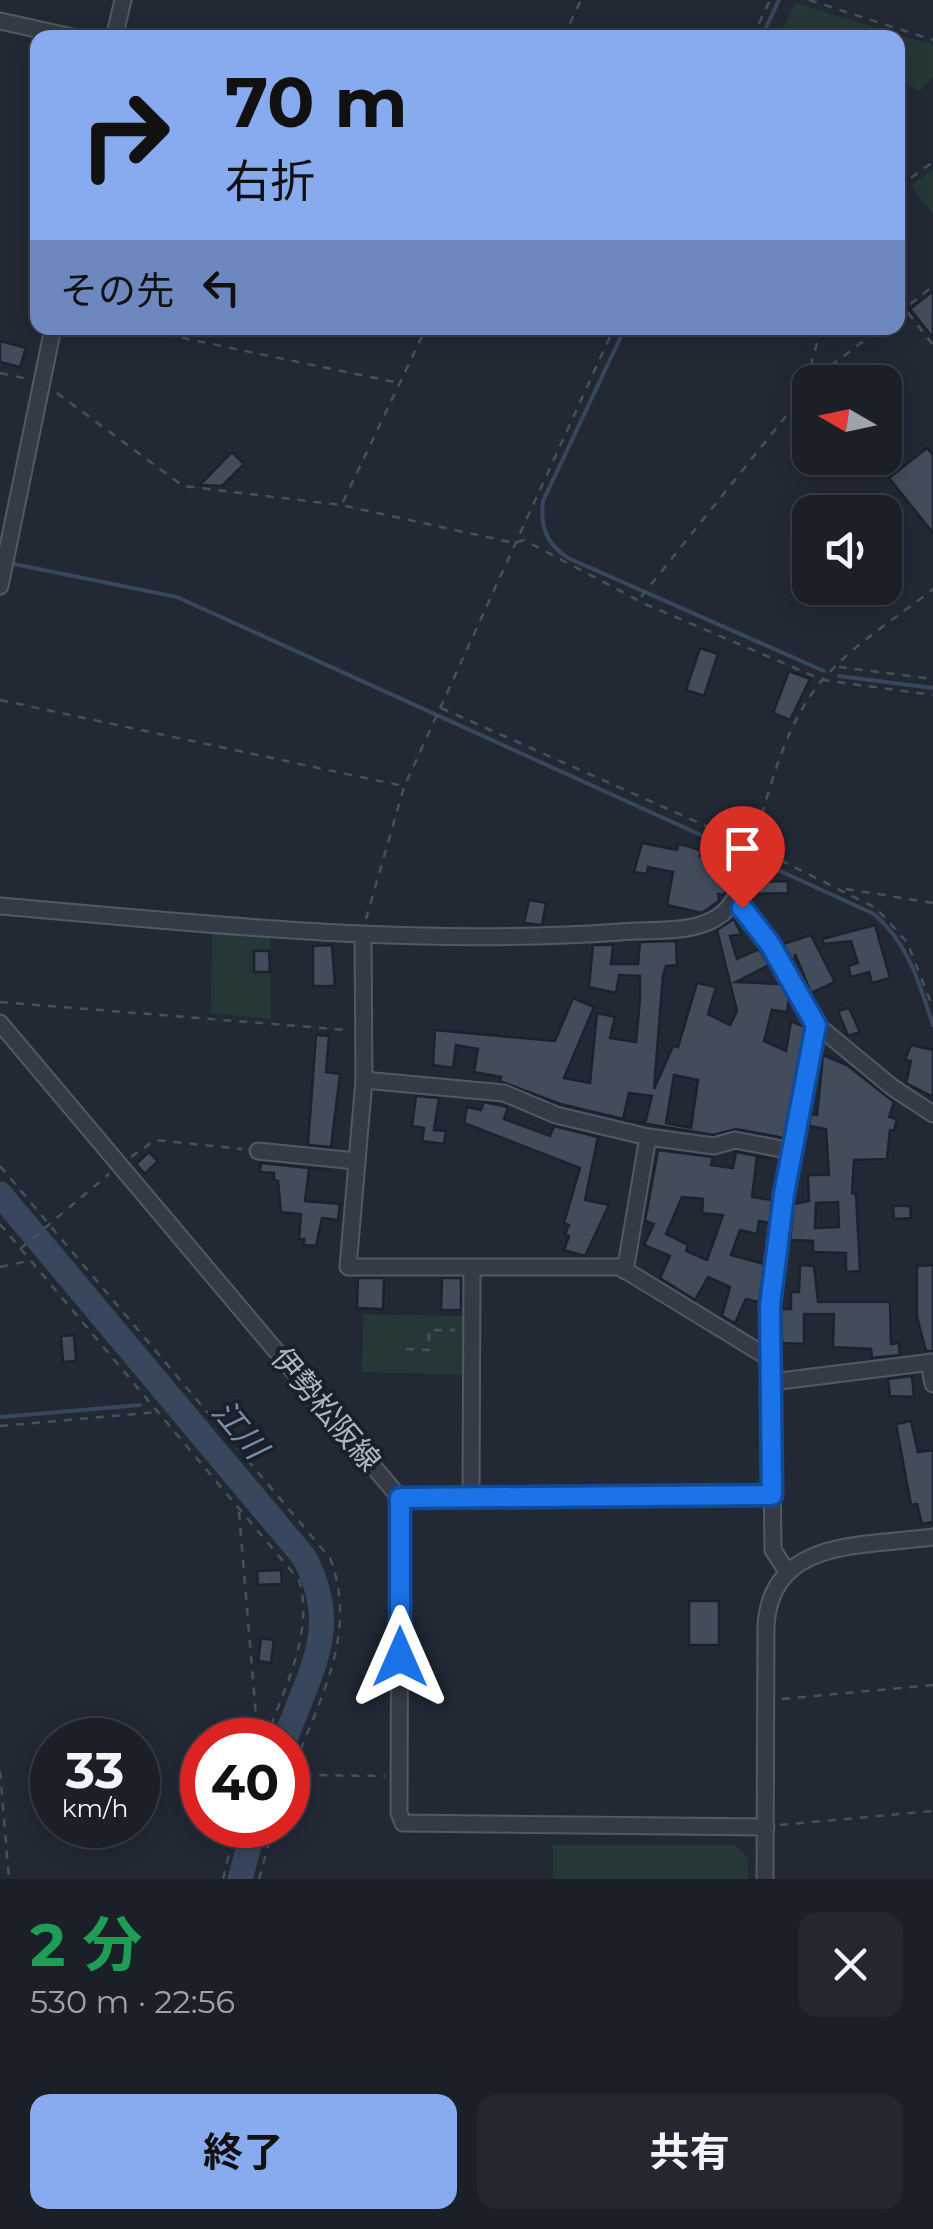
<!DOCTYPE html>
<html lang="ja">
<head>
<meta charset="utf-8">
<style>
  body { margin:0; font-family:Montserrat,"Noto Sans JP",sans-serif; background:#232730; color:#f1f3f6; height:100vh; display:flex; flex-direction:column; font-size:38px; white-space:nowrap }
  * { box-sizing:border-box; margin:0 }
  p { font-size:32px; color:#9fa2a8 }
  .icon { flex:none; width:55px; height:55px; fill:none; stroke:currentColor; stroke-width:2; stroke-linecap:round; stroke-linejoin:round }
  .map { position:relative; height:1879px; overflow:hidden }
  .drawer { display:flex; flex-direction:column; background:#1a1f28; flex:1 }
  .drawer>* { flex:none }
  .top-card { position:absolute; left:30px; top:30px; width:875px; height:305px; border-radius:20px; box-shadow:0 5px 25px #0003,0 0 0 2px #383d45; background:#88abef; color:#111; overflow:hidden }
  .needle { width:65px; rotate:279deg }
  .controls { position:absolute; left:792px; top:365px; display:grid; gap:20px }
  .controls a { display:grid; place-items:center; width:110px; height:110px; border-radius:20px; background:#1a1f28; box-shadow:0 5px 25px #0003,0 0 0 2px #383d45; font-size:50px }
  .speed { position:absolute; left:30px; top:1718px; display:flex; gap:20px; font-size:50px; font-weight:700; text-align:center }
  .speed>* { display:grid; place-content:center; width:130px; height:130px; border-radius:50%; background:#1a1f28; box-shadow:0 5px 25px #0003,0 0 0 2px #383d45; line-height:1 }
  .speed small { font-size:25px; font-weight:400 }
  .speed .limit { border:15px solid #d22; background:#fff; color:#111 }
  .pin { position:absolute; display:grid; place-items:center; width:85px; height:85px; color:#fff; margin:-102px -42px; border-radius:50% 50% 50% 0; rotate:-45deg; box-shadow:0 0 10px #0007 }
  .pin .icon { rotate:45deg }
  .me { position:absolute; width:110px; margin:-55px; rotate:0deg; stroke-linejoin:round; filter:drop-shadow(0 0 8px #0008) }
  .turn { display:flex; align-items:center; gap:35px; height:210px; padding:0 30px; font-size:45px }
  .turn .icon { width:130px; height:130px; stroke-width:2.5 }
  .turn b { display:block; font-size:70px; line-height:85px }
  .then { display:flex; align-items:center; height:95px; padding:0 30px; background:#0003; gap:20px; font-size:38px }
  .round { display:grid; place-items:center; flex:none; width:105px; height:105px; border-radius:20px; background:#232730 }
  .overview { display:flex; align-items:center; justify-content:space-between; height:170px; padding:0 30px }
  h1 { font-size:60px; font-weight:700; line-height:75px; color:#1e9e55 }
  .cta { display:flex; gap:20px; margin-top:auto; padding:20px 30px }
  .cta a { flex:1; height:115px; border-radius:20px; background:#88abef; color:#111; font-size:40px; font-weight:700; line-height:115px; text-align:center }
  .cta a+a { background:#232730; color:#f1f3f6 }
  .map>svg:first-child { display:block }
</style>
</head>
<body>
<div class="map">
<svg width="933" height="1879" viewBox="0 0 933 1879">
  <rect width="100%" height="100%" fill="#222935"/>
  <g fill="#263738">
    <path d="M795 3 933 45V77L920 91 898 81V38L804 37 783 28Z"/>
    <path d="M933 169V214L911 186Z"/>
    <path d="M212 931 270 934 271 1019 211 1013Z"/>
    <path d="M363 1314 463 1316 464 1375 362 1372Z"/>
    <path d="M553 1845H735L748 1858V1879H553Z"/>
  </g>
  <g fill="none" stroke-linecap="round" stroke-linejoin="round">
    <g stroke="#38465e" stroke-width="4">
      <path d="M761 38 779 0"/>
      <path d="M625 328 543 501C540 526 546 544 568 558L824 671"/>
      <path d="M9 563 177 597 745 855"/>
      <path d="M839 676 933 688"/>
      <path d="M754 859 874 914C909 944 919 983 933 1025"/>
      <path d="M0 1417 140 1405"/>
    </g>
    <g stroke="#38465e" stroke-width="25">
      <path d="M0 1194 304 1557C342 1628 310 1670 285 1740"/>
      <path d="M240 1879 255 1825"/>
    </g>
  </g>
  <g fill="#434c5a" stroke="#1c222d" stroke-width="2.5" fill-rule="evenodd">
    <path d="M933 291V338L910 309Z"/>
    <path d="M0 341 26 348 20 367 0 362Z"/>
    <path d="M927 448 933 455V533L889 478Z"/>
    <path d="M232 452 244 464 222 486 200 485Z"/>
    <path d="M700 648 718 654 704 696 686 690Z"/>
    <path d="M789 671 810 679 790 720 773 713Z"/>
    <path d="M642 843 677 850 678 844 691 847 702 851 700 856 721 861 718 874 729 877 730 883 724 895 718 894 719 901 702 913 667 905 673 872 648 867 647 874 634 872Z"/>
    <path d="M788 881V893L758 894V882Z"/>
    <path d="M529 900 546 903 542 925 524 923Z"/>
    <path d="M734 919 741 934 730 936 737 959 759 949 769 965 736 982 780 984 789 999 787 1012 772 1010 764 1041 786 1051 791 1021 805 1027 784 1138 736 1129 713 1135 624 1120 645 1123 652 1096 629 1093 623 1119 560 1104 500 1081 501 1077 474 1072 478 1049 456 1045 453 1068 433 1065 435 1030 555 1041 573 998 594 1007 564 1078 590 1083 597 1013 615 1017 610 1038 636 1042 640 999V976L619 975 616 993 589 987 593 945H613L611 964H638L640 942 676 941 677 965 666 966 663 975 654 1089 673 1046 678 1047 697 983 716 987 708 1014 730 1025 737 1011 717 930ZM674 1075 698 1080 691 1128 666 1123Z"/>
    <path d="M875 925 890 978 872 983 869 972 851 977 848 966 858 963 851 941 824 944 822 939Z"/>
    <path d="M811 935 835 982 811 993 795 954 794 963 783 944Z"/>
    <path d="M332 945 335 986H313V946Z"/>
    <path d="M254 951H269L270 972H254Z"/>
    <path d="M849 1008 860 1032 848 1036 838 1011Z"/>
    <path d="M316 1035 329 1036 326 1072 340 1074 331 1147 308 1145Z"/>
    <path d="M911 1045 933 1050V1097L906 1083 911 1061 905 1060Z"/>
    <path d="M823 1055 847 1065 894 1102 889 1117 897 1119 894 1131 890 1130 887 1159 854 1160 852 1193 856 1194 860 1271 846 1272V1253L813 1252V1241L790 1240 794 1204 809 1201 808 1175H829L826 1129 809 1126 811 1114 817 1115ZM838 1202 839 1227 815 1228 816 1203Z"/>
    <path d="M416 1096 439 1098 434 1130 446 1131 444 1144 422 1141 424 1128 412 1126Z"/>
    <path d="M484 1102 508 1107 504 1119 550 1136 554 1126 598 1137 585 1200 609 1205 585 1256 564 1250 569 1236 565 1234 569 1225 564 1223 580 1168 464 1123 467 1107 481 1110Z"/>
    <path d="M658 1150 713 1157 711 1165 733 1168 736 1152 774 1159 757 1157 752 1197 772 1200 769 1223 759 1221 757 1234 740 1230 731 1255 764 1264 759 1302 746 1299 735 1323 722 1316 730 1287 708 1277 695 1300 660 1278 670 1256 644 1245 654 1224 645 1221ZM682 1197 703 1199 702 1213 723 1215 707 1260 686 1251 688 1245 666 1234Z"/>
    <path d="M149 1152 158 1161 145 1174 136 1164Z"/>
    <path d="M261 1163 329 1170 309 1168 305 1201 340 1204 338 1220 322 1218 316 1246 304 1245V1239H299L301 1214 281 1212 278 1181 274 1180V1173L260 1172Z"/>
    <path d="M893 1206H910L911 1218 894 1219Z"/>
    <path d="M800 1265 814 1266 818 1302H890L891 1344 899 1343 900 1355 872 1358 871 1349 833 1347 834 1314H804V1344L782 1343 781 1309H791V1292H799Z"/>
    <path d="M933 1265V1351H926L917 1317V1266Z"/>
    <path d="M358 1278H384L383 1309 357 1308Z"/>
    <path d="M442 1278H461V1310H441Z"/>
    <path d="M74 1335 76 1361 63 1362 61 1336Z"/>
    <path d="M912 1376 914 1397 890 1396 888 1379Z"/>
    <path d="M911 1421 918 1452 933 1450V1522L922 1524 917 1504 911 1505 896 1424Z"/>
    <path d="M281 1570 282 1584 258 1585 257 1571Z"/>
    <rect x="689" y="1601" width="30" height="44"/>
    <path d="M261 1638 274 1640 271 1663 258 1661Z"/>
  </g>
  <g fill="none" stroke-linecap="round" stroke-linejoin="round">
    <g stroke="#525964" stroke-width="19">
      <g id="minor">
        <path d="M0 21 77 38"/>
        <path d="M114 38 123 0"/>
        <path d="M0 586 53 328"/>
        <path d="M733 904 751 918 770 944 817 1025 892 1087 933 1114"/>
        <path d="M0 906C206 924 413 947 620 932 649 929 691 934 716 918 741 904 744 871 752 846"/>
        <path d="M363 935 364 1080 348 1267H620L769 1358"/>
        <path d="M0 1023 400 1498 399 1813 403 1823 766 1827"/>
        <path d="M364 1080 504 1093 556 1115 648 1137 625 1271"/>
        <path d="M648 1137 714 1146 735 1140 792 1151"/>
        <path d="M258 1151 356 1161"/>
        <path d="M929 1362 933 1384"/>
        <path d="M772 1382 933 1362"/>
        <path d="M400 1498H471L472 1268"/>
        <path d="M471 1498 772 1495"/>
        <path d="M786 1570 773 1550 770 1305 784 1195 817 1025"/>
        <path d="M765 1879 766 1625C772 1537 864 1547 933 1537"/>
      </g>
    </g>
    <g stroke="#435356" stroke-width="2.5" stroke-dasharray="8 8" stroke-linecap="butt">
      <path d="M809 0 933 40"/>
      <path d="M563 38 581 0"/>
      <path d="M752 38 770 0"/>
      <path d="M898 187 933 162"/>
      <path d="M898 300 933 345"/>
      <path d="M898 314 933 286"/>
      <path d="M135 328 399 383"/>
      <path d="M0 373 28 379"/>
      <path d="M805 385 881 328"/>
      <path d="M57 393 183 486 341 505 514 543 524 540 645 604 823 680 933 695"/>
      <path d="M343 502 426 328"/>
      <path d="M641 597 790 411 807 380 821 328"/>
      <path d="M839 667 933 679"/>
      <path d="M0 700 403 786"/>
      <path d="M441 708 740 841"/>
      <path d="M757 830C771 785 783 735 811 695 840 652 893 621 933 589"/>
      <path d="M766 853 876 908 907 942 933 1008"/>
      <path d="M846 889 933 903"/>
      <path d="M366 919 404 787 614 328"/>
      <path d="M0 1002 347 1030"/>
      <path d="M131 1157 155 1140 242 1149"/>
      <path d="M0 1166 330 1558C361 1639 313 1708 288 1784"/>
      <path d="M0 1224 299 1580C315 1633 283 1689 266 1740"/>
      <path d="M20 1249 109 1174"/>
      <path d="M0 1267 28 1261"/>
      <path d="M406 1349 429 1350V1330H455"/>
      <path d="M0 1426 158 1412"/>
      <path d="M239 1512 258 1740"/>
      <path d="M782 1699 933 1685"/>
      <path d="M288 1769 313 1775 385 1776"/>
      <path d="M0 1771 9 1879"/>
      <path d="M780 1825 933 1811"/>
      <path d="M223 1879 236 1825"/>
      <path d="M259 1879 274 1825"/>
    </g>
    <use href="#minor" stroke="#353b46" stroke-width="15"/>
  </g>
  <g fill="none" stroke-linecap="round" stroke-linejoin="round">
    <g stroke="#114b97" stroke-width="25">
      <path id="route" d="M400 1657V1498L772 1495 770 1305 784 1194 816 1025 770 944 742 908"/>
    </g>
    <use href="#route" stroke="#1a73e8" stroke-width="18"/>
  </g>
  <g text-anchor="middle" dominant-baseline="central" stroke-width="8" stroke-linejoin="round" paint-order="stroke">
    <g font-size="30" fill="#afb6c3" stroke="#1a202b">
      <text transform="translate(326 1409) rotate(50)">伊勢松阪線</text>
    </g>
    <g font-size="32" font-style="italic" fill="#798ca9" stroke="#1a202b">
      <text transform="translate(240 1429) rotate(50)">江川</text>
    </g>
  </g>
</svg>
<div class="controls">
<a><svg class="needle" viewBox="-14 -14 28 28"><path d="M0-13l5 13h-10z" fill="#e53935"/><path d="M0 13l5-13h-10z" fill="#9fa2a8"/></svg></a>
<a><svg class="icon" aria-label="sound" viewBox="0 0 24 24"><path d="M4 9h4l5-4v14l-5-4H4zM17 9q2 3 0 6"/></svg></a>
</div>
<div class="speed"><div>33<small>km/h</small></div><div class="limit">40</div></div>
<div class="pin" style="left:742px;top:908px;background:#d93025"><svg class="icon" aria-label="arrive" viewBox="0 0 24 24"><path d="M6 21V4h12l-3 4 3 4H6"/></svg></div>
<svg class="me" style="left:400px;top:1657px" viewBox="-20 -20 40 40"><path d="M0-17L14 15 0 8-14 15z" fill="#1a73e8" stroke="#fff" stroke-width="4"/></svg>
<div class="top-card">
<div class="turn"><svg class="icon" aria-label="right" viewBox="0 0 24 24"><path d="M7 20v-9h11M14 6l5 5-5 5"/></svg><div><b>70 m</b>右折</div></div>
<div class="then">その先<svg class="icon" aria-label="left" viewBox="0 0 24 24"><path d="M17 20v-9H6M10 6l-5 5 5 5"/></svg></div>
</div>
</div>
<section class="drawer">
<div class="overview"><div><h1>2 分</h1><p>530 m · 22:56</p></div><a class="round"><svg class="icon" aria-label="close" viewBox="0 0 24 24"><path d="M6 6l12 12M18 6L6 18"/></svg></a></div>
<div class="cta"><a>終了</a><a>共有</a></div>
</section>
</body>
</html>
